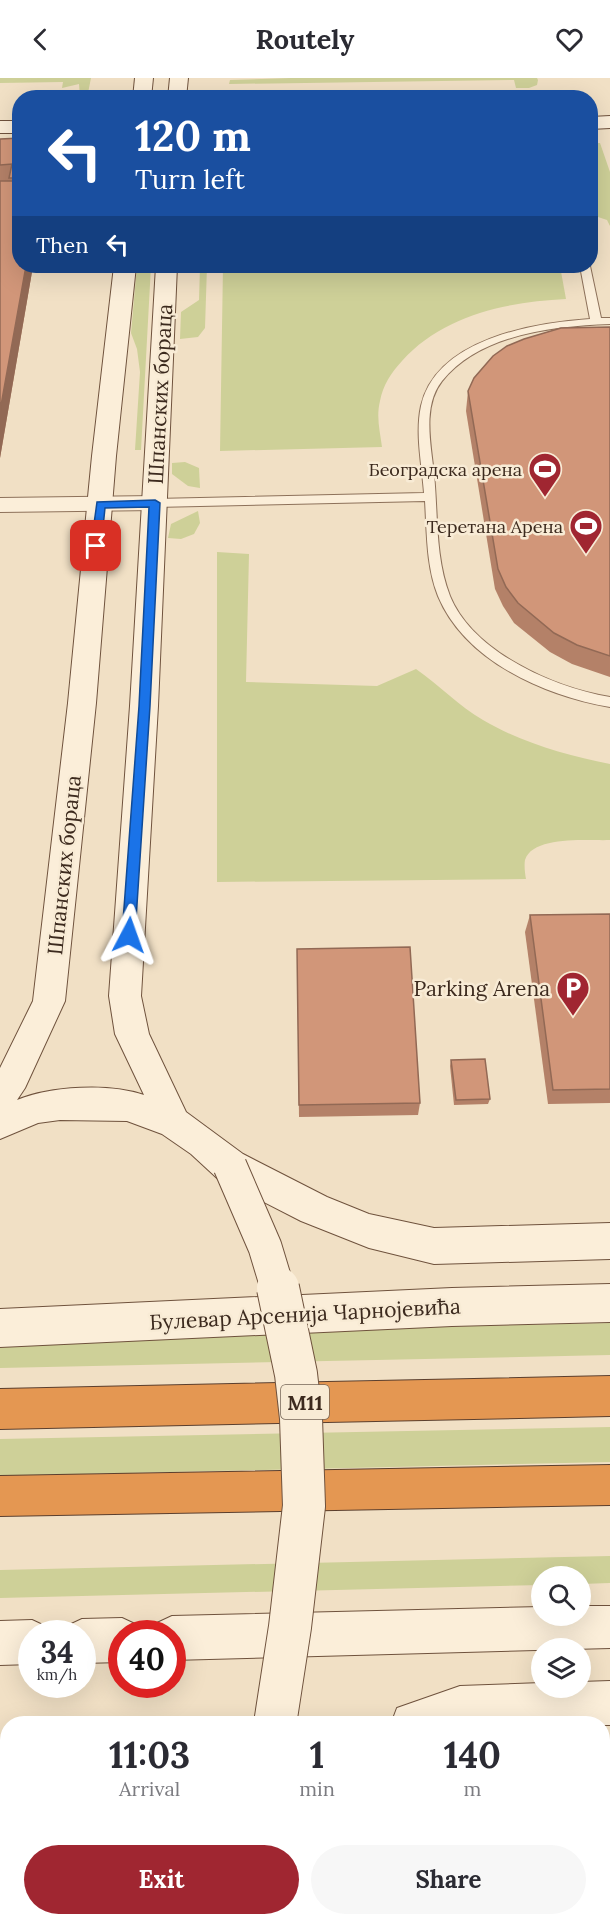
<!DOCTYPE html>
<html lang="en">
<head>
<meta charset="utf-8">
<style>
  body { margin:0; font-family:Lora,serif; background:#f7f7f7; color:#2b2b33; height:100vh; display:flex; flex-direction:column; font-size:22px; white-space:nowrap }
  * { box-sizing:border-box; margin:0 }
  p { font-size:20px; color:#7c7c81 }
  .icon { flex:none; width:33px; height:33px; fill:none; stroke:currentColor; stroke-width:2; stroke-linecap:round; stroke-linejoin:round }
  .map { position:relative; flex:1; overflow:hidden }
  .details { position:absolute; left:0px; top:1638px; width:610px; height:210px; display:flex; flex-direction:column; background:#fff; border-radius:24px 24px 0 0; box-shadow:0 6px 24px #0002 }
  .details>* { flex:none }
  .banner { position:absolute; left:12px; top:12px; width:586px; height:183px; border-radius:24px; box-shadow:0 6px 24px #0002; background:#1a4fa0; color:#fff; overflow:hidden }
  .buttons { position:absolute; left:531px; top:1488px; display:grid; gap:12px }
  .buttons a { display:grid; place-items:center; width:60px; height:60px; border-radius:50%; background:#fff; box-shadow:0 6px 24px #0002; font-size:30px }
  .speed { position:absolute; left:18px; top:1542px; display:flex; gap:12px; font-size:30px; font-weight:700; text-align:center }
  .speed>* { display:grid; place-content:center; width:78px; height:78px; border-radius:50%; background:#fff; box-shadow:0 6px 24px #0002; line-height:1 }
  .speed small { font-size:15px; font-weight:400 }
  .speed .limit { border:9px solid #d22; background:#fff; color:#111 }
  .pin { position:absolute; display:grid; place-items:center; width:51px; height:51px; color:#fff; margin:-26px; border-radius:12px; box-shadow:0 3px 9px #0006 }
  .me { position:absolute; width:66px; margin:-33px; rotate:4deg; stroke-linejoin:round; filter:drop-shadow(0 0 4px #0008) }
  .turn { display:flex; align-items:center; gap:21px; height:126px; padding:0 24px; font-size:27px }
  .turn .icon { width:78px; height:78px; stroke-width:2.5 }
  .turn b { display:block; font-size:42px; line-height:51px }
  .then { display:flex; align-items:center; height:57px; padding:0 24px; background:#0003; gap:12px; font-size:22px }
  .eta { display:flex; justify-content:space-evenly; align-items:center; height:102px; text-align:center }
  .eta b { font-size:36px; font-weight:700; line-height:42px }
  .button { display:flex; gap:12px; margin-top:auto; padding:12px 24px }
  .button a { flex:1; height:69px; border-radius:36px; background:#a02631; color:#fff; font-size:24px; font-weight:700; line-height:69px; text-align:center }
  .button a+a { background:#f7f7f7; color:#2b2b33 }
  header { display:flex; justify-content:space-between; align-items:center; height:78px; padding:0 24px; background:#fff; font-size:27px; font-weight:700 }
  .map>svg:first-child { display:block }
</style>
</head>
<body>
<header><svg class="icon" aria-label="back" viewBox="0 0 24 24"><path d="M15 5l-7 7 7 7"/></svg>Routely<svg class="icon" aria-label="heart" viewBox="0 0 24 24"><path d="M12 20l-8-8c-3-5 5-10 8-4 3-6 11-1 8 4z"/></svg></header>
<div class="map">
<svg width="610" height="1848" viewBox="0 0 610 1848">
  <rect width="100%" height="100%" fill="#f1e0c5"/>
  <g fill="#ced098">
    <path d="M0 0H91L87 20 80 19 79 6 62 10 63 4 0 5Z"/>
    <path d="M291 0H537L538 2 537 7 529 10H516L514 2 229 6 230 2Z"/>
    <path d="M591 65H600L610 94V148L607 142 595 138 591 120Z"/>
    <path d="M137 188H151L141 372H135L140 294 137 271 131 255Z"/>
    <path d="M200 188H207L205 250 198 259 180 261 181 234 199 222Z"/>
    <path d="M223 188H560L566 221C507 224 443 237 402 283 391 295 383 307 380 323 376 339 380 353 382 369L220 373Z"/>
    <path d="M185 384 199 390 200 410 188 408 172 396V385Z"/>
    <path d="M198 433 200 445 194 456 181 461 168 460 171 446Z"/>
    <path d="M217 474 249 476 246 604 377 608 416 591C439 607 459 628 483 642 522 665 566 677 610 686V762C589 763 533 757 525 782 524 787 525 796 526 801L217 804Z"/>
    <path d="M610 1245V1277L0 1290V1258Z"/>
    <path d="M610 1349V1384L0 1398V1361Z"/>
    <path d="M610 1478V1505L581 1506 580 1498H542L541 1507 0 1520V1492Z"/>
  </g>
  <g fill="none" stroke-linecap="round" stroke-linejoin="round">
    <g stroke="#8d715a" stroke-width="2">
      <g id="lane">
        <path d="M580 188H590L601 240H610V246C554 248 480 256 442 303 422 328 431 367 434 396 438 436 435 480 450 518 473 574 554 610 610 619V629C545 618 465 583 438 518 426 488 427 454 425 423L155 429 149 425 155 421 424 415C422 387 415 356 421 328 436 261 533 245 590 241Z"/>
        <rect x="603" y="1680" width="7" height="20"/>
      </g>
    </g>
    <g stroke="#8d715a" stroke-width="2">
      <path id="street" d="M155 418 163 420 166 425 163 430 155 432 0 434V420Z"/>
    </g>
    <g stroke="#6f523d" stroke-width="2">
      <g id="secondary">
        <path d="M135 0H153L151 20H133Z"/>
        <path d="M170 0H188L186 20H168Z"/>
        <path d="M610 38V50L591 51V39Z"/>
        <rect x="0" y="43" width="20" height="12"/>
        <path d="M114 188H136L116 378 96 625 65 923 25 1010 17 1022C50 1008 110 1005 144 1017L115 956 109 918 130 628 156 188H177L158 628 141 918 149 956 186 1034 243 1076 327 1119 369 1136 434 1150 610 1145V1181L434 1186 369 1170 301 1143 217 1100 191 1076 162 1056 127 1043 60 1042 38 1045 0 1061V990L33 923 68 625 92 378Z"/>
        <path d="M610 1206V1244L452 1248 0 1269V1231L452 1210Z"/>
        <path d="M580 1528H610V1570L172 1582V1556H152L157 1545 172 1538 542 1529V1538H580Z"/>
        <path d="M122 1540 137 1547 141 1556H122V1584L82 1585V1556H64L67 1548 82 1541Z"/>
        <path d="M32 1542 47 1549 50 1556H32V1586L0 1587V1543Z"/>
        <path d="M610 1603V1647L391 1646 397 1630 460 1608 542 1605V1610H580V1604Z"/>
        <path d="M124 1840H177L173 1848H121Z"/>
      </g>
    </g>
    <g stroke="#5b3f2e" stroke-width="2">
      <g id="highway">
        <path d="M610 1298V1338L0 1351V1311Z"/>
        <path d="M610 1387V1427L0 1438V1398Z"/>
      </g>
    </g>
    <use href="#lane" fill="#fbeed9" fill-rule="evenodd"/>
    <use href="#street" fill="#fbeed9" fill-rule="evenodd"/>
    <use href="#secondary" fill="#fbeed9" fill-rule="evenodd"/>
    <use href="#highway" fill="#e49752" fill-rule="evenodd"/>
    <g stroke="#6f523d" stroke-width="35" stroke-linecap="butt">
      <path id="secondary-bridge-far1" d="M230 1088 265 1169 278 1212"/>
    </g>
    <g stroke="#6f523d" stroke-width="44" stroke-linecap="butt">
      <path id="secondary-bridge" d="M275 1646 290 1549 304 1428 301 1340 296 1296 278 1210"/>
    </g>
    <use href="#secondary-bridge-far1" stroke="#fbeed9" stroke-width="33"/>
    <use href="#secondary-bridge" stroke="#fbeed9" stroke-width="42"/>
  </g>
  <g fill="#b48168">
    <path d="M20 60V188H33L0 380V61Z"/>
    <path d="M610 249V599L572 586 550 574 514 545 503 528 495 511 466 333 468 313Z"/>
    <path d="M610 836V1025L548 1026 525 854 530 837Z"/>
    <path d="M297 871 420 1025 418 1037 299 1039Z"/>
    <path d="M451 982 490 1021 488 1026 454 1027 450 988Z"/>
    <path d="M603 1734H610V1848H412L416 1840H603Z"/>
  </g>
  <path fill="#926955" d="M26 188H33L0 380V333Z"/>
  <g fill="#d19679" stroke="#926955" stroke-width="1.5">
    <path d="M20 60V100H9L12 86 0 87V61Z"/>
    <path d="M0 103H20V188H26L0 333Z"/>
    <path d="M610 249V578L577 567 554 555 518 525 506 509 498 491 468 313 474 300 493 278 507 268 524 261 561 250Z"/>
    <path d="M610 836V1011L553 1012 530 837Z"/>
    <path d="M410 869 420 1025 299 1027 297 871Z"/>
    <path d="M485 981 490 1021 456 1022 451 982Z"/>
    <path d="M603 1735H610V1848H416L419 1840H603Z"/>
  </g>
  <path fill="#1a73e8" stroke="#114b97" stroke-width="1.5" d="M155 422 160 425 150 628 135 857 129 863 122 857 139 628 149 429 105 430 101 468 96 472 91 468 97 424Z"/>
  <defs>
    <g id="stadium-pin" transform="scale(1.725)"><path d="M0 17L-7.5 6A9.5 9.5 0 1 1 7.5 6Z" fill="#a02631" stroke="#f8ebd5"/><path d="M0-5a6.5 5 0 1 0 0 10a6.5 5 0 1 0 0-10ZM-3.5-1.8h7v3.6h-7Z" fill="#fff"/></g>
    <g id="parking-pin" transform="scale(1.725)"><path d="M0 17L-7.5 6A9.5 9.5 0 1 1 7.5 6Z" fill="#a02631" stroke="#f8ebd5"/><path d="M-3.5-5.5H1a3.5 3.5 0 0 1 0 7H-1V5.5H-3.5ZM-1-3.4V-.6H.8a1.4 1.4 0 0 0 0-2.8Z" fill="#fff"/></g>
  </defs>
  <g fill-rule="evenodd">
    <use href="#stadium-pin" x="545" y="391"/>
    <use href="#stadium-pin" x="586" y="448"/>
    <use href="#parking-pin" x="573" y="910"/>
  </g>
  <g text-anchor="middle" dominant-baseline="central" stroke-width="5" stroke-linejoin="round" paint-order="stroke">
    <g font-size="18" fill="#3c2a1e" stroke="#f8ebd5" text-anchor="end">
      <text x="522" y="391">Београдска арена</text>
      <text x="563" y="448">Теретана Арена</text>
    </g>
    <rect fill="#f8ebd5" stroke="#746455" stroke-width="1.5" x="281" y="1307" width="48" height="34" rx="4.5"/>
    <g font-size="20" font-weight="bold" fill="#3c2a1e">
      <text x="305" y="1324">M11</text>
    </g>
    <g font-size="21" fill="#3c2a1e" stroke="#f8ebd5">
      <text transform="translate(160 316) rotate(-87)">Шпанских бораца</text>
      <text transform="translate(64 787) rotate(-84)">Шпанских бораца</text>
      <text transform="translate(305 1236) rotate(-3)">Булевар Арсенија Чарнојевића</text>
    </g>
    <g font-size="21" fill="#3c2a1e" stroke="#f8ebd5" text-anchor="end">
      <text x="550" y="910">Parking Arena</text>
    </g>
  </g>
</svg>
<div class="buttons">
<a><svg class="icon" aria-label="search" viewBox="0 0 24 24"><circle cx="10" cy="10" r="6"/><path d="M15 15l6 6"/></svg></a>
<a><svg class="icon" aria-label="layers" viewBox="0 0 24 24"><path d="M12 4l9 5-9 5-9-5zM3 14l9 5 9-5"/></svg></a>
</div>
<div class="speed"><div>34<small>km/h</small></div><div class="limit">40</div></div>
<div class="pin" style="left:96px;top:468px;background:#d93025"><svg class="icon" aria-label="arrive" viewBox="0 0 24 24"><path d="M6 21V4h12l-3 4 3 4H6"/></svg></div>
<svg class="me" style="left:129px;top:857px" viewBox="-20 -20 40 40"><path d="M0-17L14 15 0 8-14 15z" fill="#1a73e8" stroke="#fff" stroke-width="4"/></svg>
<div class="banner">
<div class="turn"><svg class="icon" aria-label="left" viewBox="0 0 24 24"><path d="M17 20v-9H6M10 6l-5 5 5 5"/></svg><div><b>120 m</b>Turn left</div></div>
<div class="then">Then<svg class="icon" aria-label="left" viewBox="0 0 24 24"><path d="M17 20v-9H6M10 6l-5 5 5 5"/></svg></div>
</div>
<section class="details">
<div class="eta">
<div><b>11:03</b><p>Arrival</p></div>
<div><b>1</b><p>min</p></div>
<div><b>140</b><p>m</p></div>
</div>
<div class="button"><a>Exit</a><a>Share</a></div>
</section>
</div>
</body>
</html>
